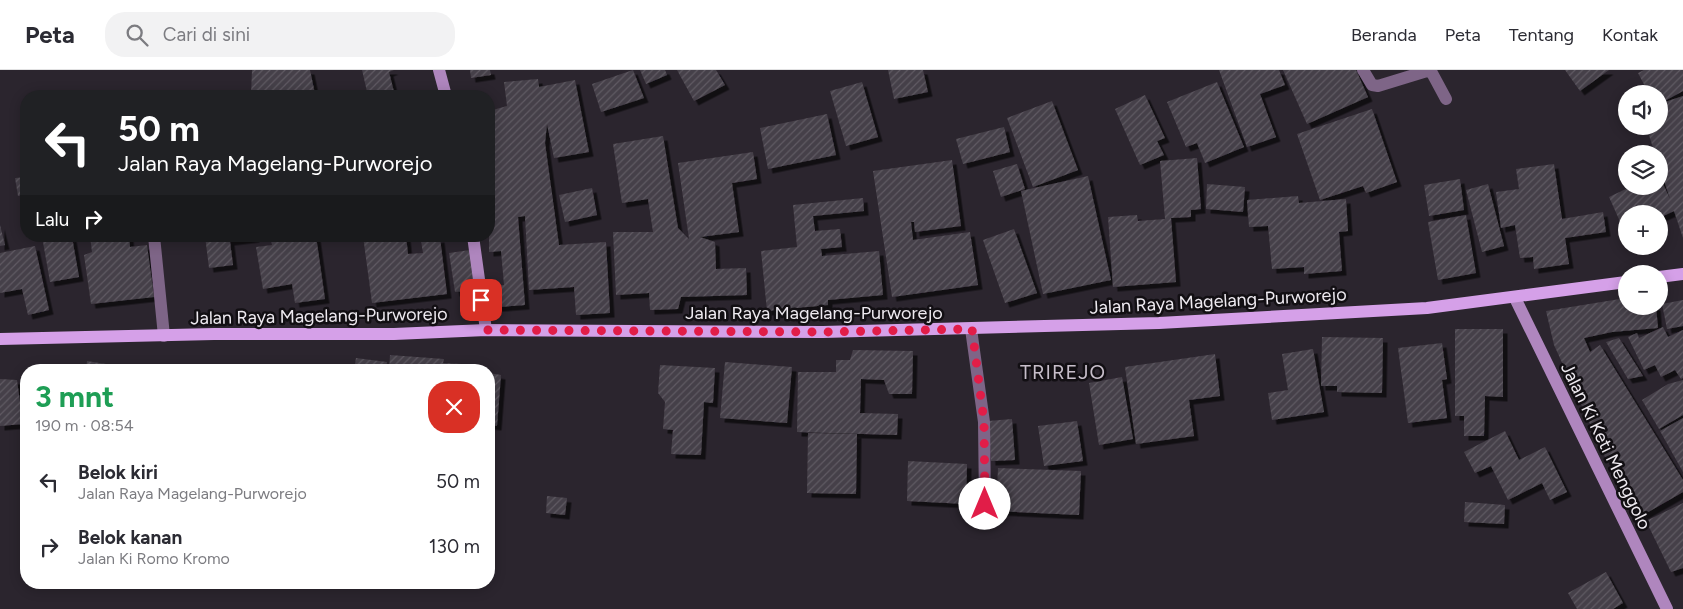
<!DOCTYPE html>
<html lang="id">
<head>
<meta charset="utf-8">
<style>
  body { margin:0; font-family:Figtree,sans-serif; background:#f2f2f3; color:#2b2b33; height:100vh; display:flex; flex-direction:column; font-size:19px; white-space:nowrap }
  * { box-sizing:border-box; margin:0 }
  p { font-size:16px; color:#7c7c81 }
  .icon { flex:none; width:28px; height:28px; fill:none; stroke:currentColor; stroke-width:2; stroke-linecap:round; stroke-linejoin:round }
  .map { position:relative; flex:1; overflow:hidden }
  .details { position:absolute; left:20px; top:294px; width:475px; height:225px; display:flex; flex-direction:column; background:#fff; border-radius:20px; box-shadow:0 2px 12px #0003 }
  .details>* { flex:none }
  .banner { position:absolute; left:20px; top:20px; width:475px; height:152px; border-radius:20px; box-shadow:0 2px 12px #0003; background:#202124; color:#fff; overflow:hidden }
  .fabs { position:absolute; left:1618px; top:15px; display:grid; gap:10px }
  .fabs a { display:grid; place-items:center; width:50px; height:50px; border-radius:50%; background:#fff; box-shadow:0 2px 12px #0003; font-size:25px }
  .pin { position:absolute; display:grid; place-items:center; width:42px; height:42px; color:#fff; margin:-21px; border-radius:10px; box-shadow:0 2px 8px #0006 }
  .me { position:absolute; width:55px; margin:-28px; rotate:0deg; stroke-linejoin:round; filter:drop-shadow(0 0 4px #0008) }
  .turn { display:flex; align-items:center; gap:18px; height:105px; padding:0 15px; font-size:22px }
  .turn .icon { width:65px; height:65px; stroke-width:2.5 }
  .turn b { display:block; font-size:35px; line-height:42px }
  .then { display:flex; align-items:center; height:48px; padding:0 15px; background:#0003; gap:10px; font-size:19px }
  .round { display:grid; place-items:center; flex:none; width:52px; height:52px; border-radius:20px; background:#f2f2f3 }
  .head { display:flex; align-items:center; justify-content:space-between; height:85px; padding:0 15px }
  h1 { font-size:30px; font-weight:700; line-height:38px; color:#1e9e55 }
  ul { padding:0; list-style:none }
  li { display:flex; align-items:center; gap:15px; height:65px; padding:0 15px }
  li div { flex:1 }
  li b { display:block; font-size:19px }
  li em { font-style:normal }
  header { display:flex; align-items:center; gap:30px; box-sizing:border-box; height:70px; padding:0 25px; background:#fff; border-bottom:1px solid #e1e1e2 }
  header strong { font-size:24px }
  nav { display:flex; gap:28px; margin-inline-start:auto; font-size:18px }
  .search { width:350px; height:45px; background:#f2f2f3; display:flex; align-items:center; gap:12px; box-sizing:border-box; padding:0 18px; border-radius:20px; color:#7c7c81; font-size:19px }
  .map>svg:first-child { display:block }
</style>
</head>
<body>
<header>
<strong>Peta</strong>
<div class="search"><svg class="icon" aria-label="search" viewBox="0 0 24 24"><circle cx="10" cy="10" r="6"/><path d="M15 15l6 6"/></svg>Cari di sini</div>
<nav><a>Beranda</a><a>Peta</a><a>Tentang</a><a>Kontak</a></nav>
</header>
<div class="map">
<svg width="1683" height="539" viewBox="0 0 1683 539">
  <defs>
    <pattern id="building-hatch" width="6" height="6" patternUnits="userSpaceOnUse" patternTransform="scale(1.25)"><rect width="6" height="6" fill="#453f48"/><path d="M-1 1l2-2M0 6l6-6M5 7l2-2" fill="none" stroke="#605b63"/></pattern>
    <filter id="shadow"><feDropShadow dx="4.5" dy="4.5" stdDeviation="0" flood-color="#0009"/></filter>
  </defs>
  <rect width="100%" height="100%" fill="#2b252e"/>
  <g fill="url(#building-hatch)" filter="url(#shadow)">
    <path d="M252 0H310L315 24 305 26H251Z"/>
    <path d="M362 0H394L389 2 395 26H368Z"/>
    <path d="M470 0H490L491 5 471 8Z"/>
    <path d="M633 0 644 28 601 42 592 14Z"/>
    <path d="M640 0H665L667 5 646 14Z"/>
    <path d="M677 0H716L725 15 694 31Z"/>
    <path d="M888 0H923L928 22 894 29Z"/>
    <path d="M1219 0H1279L1285 15 1260 24 1276 67 1247 77Z"/>
    <path d="M1283 0H1356L1368 27 1307 54Z"/>
    <path d="M1565 0H1609L1580 21Z"/>
    <path d="M1644 0H1683V21L1659 34V24H1649L1638 3Z"/>
    <path d="M538 9 539 17 575 10 589 82 554 88 547 54 545 73 559 175 606 172 610 243 576 245 574 217 529 220 525 146 518 147 525 235 485 238 483 217 504 215 501 181 489 182V41L507 36 504 12Z"/>
    <path d="M862 12 878 67 846 76 830 21Z"/>
    <path d="M1217 12 1244 77 1205 93 1197 73 1186 77 1167 32Z"/>
    <path d="M1145 25 1165 68 1157 71 1164 85 1140 95 1115 39Z"/>
    <path d="M1683 26V168L1674 141 1659 148V144H1626V165L1609 127 1632 116H1659V105L1670 129 1659 95V84H1655L1646 56H1659V34Z"/>
    <path d="M1052 31 1078 100 1033 117 1007 48Z"/>
    <path d="M1372 39 1397 112 1366 123 1363 116 1320 130 1297 64Z"/>
    <path d="M827 44 836 85 768 99 760 58Z"/>
    <path d="M1004 57 1010 82 963 94 956 69Z"/>
    <path d="M663 66 678 158 689 169 678 93 753 82 757 109 732 113 739 162 700 167 715 172 716 199 746 198 747 225 681 227 678 239 650 240 649 223 616 225 613 162H653L648 129 622 133 613 74Z"/>
    <path d="M1197 88 1201 139 1191 140V147L1171 148 1176 212 1113 217 1108 147 1137 145 1138 151 1165 149 1160 91Z"/>
    <path d="M952 90 961 156 915 162 914 152H911L913 170 970 162 978 215 892 227 873 101Z"/>
    <path d="M1017 94 1025 119 1001 127 993 101Z"/>
    <path d="M1554 94 1562 149 1603 142 1606 162 1565 168 1569 194 1534 199 1533 187 1520 188 1515 155 1501 158 1496 122 1519 119 1516 99Z"/>
    <path d="M1088 106 1111 210 1043 224 1021 121Z"/>
    <path d="M26 107V125L18 126 15 108Z"/>
    <path d="M1460 109 1464 140 1429 146 1424 115Z"/>
    <path d="M1207 114 1245 117 1243 142 1206 139Z"/>
    <path d="M1488 114 1504 176 1482 182 1466 120Z"/>
    <path d="M592 118 597 145 565 152 559 125Z"/>
    <path d="M1298 126 1299 133 1346 129 1348 161 1339 162 1342 201 1304 204V197L1272 199 1268 156 1249 157 1247 130Z"/>
    <path d="M863 128 864 141 813 146 815 161 840 159 842 177 821 179 822 186 879 181 883 225 828 230V235L767 241 761 181 797 177 793 135Z"/>
    <path d="M26 133V154L23 155 20 136Z"/>
    <path d="M1466 145 1476 203 1438 210 1428 152Z"/>
    <path d="M0 155 5 175 0 176Z"/>
    <path d="M1014 159 1037 223 1005 233 983 170Z"/>
    <path d="M90 166H129L130 177 147 175 154 227 91 234 84 185 92 182Z"/>
    <path d="M205 166H255V168L230 171 233 195 209 198Z"/>
    <path d="M270 166H316L325 229 295 233 292 214 263 219 256 177 272 175Z"/>
    <path d="M363 166H406L408 184 423 183 421 171 440 168 447 224 372 233Z"/>
    <path d="M72 167 79 207 50 212 43 172Z"/>
    <path d="M35 176 49 240 28 245 22 219 0 223V183Z"/>
    <path d="M470 180 476 220 455 222 449 183Z"/>
    <path d="M1626 228V236H1656L1658 258 1612 262 1584 268 1590 282 1600 275 1683 410V422L1643 445 1610 389 1605 387 1554 275 1546 241Z"/>
    <path d="M1683 230V256L1667 259 1662 234Z"/>
    <path d="M1663 257 1668 267 1683 260V308L1681 309 1675 300 1661 307 1655 295 1644 300 1628 267 1637 263 1639 268Z"/>
    <path d="M1455 259H1503V327L1485 326 1484 366H1464V346H1455Z"/>
    <path d="M1322 267 1383 268 1382 323 1337 322V316H1321Z"/>
    <path d="M1619 268 1643 306 1628 309 1606 272Z"/>
    <path d="M1442 273 1447 309 1442 310 1447 348 1408 353 1398 278Z"/>
    <path d="M1313 279 1324 342 1272 350 1268 323 1288 320 1282 284Z"/>
    <path d="M853 280 913 281 912 324H889L884 310 861 309 860 343 898 344 897 365 797 362 798 302H836V290H850Z"/>
    <path d="M1215 284 1220 326 1189 330 1194 366 1136 374 1125 297Z"/>
    <path d="M390 285 444 289 443 293 462 294V300H389Z"/>
    <path d="M356 288 387 292 386 300H354Z"/>
    <path d="M87 291 137 299V300H86Z"/>
    <path d="M725 292 792 297 787 353 720 348Z"/>
    <path d="M292 294 321 299V300H291Z"/>
    <path d="M660 295 715 298 713 333 704 332 701 385 671 384 673 360 663 359 665 332 658 323Z"/>
    <path d="M489 303 501 305 497 356 489 355Z"/>
    <path d="M1122 307 1133 369 1099 375 1089 313Z"/>
    <path d="M0 309 17 310 23 354 0 356Z"/>
    <path d="M1683 310V345L1659 359 1642 330 1668 314Z"/>
    <path d="M1683 348V402L1660 361Z"/>
    <path d="M1012 349 1015 390 991 391 988 351Z"/>
    <path d="M1077 351 1083 391 1044 396 1038 356Z"/>
    <path d="M1505 361 1519 390 1545 377 1567 422 1550 430 1542 413 1508 430 1491 396 1475 403 1464 382Z"/>
    <path d="M808 363 857 364 856 424 807 423Z"/>
    <path d="M908 391 967 394 966 434 907 431Z"/>
    <path d="M998 398 1081 401 1079 445 996 441Z"/>
    <path d="M547 426 567 428 565 445 546 443Z"/>
    <path d="M1465 432 1505 435 1504 454 1464 452Z"/>
    <path d="M1683 433V498L1671 502 1646 451Z"/>
    <path d="M1606 502 1623 533 1613 539H1577L1568 523Z"/>
  </g>
  <g fill="none" stroke-linecap="round" stroke-linejoin="round">
    <g stroke="#7e6587" stroke-width="12">
      <path d="M1363 0 1372 15 1378 16 1427 1 1432 3 1446 29"/>
      <path d="M154 166 164 266"/>
      <path d="M971 259 984 352 985 434"/>
    </g>
    <g stroke="#af86be" stroke-width="12">
      <path d="M439 0 446 26"/>
      <path d="M473 166 486 260"/>
      <path d="M1515 228 1667 539"/>
    </g>
    <g stroke="#d5a0e8" stroke-width="12">
      <path d="M1659 207 1683 204"/>
      <path d="M0 269 214 264H394L486 260 823 262 1159 253 1427 238 1626 212"/>
    </g>
  </g>
  <g fill="none" stroke-linecap="round" stroke-linejoin="round">
    <path stroke="#e11d48" stroke-width="9" stroke-dasharray="0 16.2" d="M481 230 486 260 823 262 972 259 984 352 985 434"/>
  </g>
  <g text-anchor="middle" dominant-baseline="central" stroke-width="5" stroke-linejoin="round" paint-order="stroke">
    <g font-size="18" fill="#eeeaf0" stroke="#120f13">
      <text transform="translate(1218 231) rotate(-3)">Jalan Raya Magelang-Purworejo</text>
      <text x="814" y="243">Jalan Raya Magelang-Purworejo</text>
      <text transform="translate(319 246) rotate(-1)">Jalan Raya Magelang-Purworejo</text>
      <text transform="translate(1606 376) rotate(64)">Jalan Ki Keti Menggolo</text>
    </g>
    <g font-size="20" letter-spacing="1" fill="#c7beca" stroke="#120f13">
      <text x="1063" y="302">TRIREJO</text>
    </g>
  </g>
</svg>
<div class="fabs">
<a><svg class="icon" aria-label="sound" viewBox="0 0 24 24"><path d="M4 9h4l5-4v14l-5-4H4zM17 9q2 3 0 6"/></svg></a>
<a><svg class="icon" aria-label="layers" viewBox="0 0 24 24"><path d="M12 4l9 5-9 5-9-5zM3 14l9 5 9-5"/></svg></a>
<a>+</a>
<a>−</a>
</div>
<div class="pin" style="left:481px;top:230px;background:#d93025"><svg class="icon" aria-label="arrive" viewBox="0 0 24 24"><path d="M6 21V4h12l-3 4 3 4H6"/></svg></div>
<svg class="me" style="left:985px;top:434px" viewBox="-20 -20 40 40"><circle r="19" fill="#fff"/><path d="M0-13L10 11 0 6-10 11z" fill="#e11d48"/></svg>
<div class="banner">
<div class="turn"><svg class="icon" aria-label="left" viewBox="0 0 24 24"><path d="M17 20v-9H6M10 6l-5 5 5 5"/></svg><div><b>50 m</b>Jalan Raya Magelang-Purworejo</div></div>
<div class="then">Lalu<svg class="icon" aria-label="right" viewBox="0 0 24 24"><path d="M7 20v-9h11M14 6l5 5-5 5"/></svg></div>
</div>
<section class="details">
<div class="head"><div><h1>3 mnt</h1><p>190 m · 08:54</p></div><a class="round" style="background:#d93025;color:#fff"><svg class="icon" aria-label="close" viewBox="0 0 24 24"><path d="M6 6l12 12M18 6L6 18"/></svg></a></div>
<ul>
<li><svg class="icon" aria-label="left" viewBox="0 0 24 24"><path d="M17 20v-9H6M10 6l-5 5 5 5"/></svg><div><b>Belok kiri</b><p>Jalan Raya Magelang-Purworejo</p></div><em>50 m</em></li>
<li><svg class="icon" aria-label="right" viewBox="0 0 24 24"><path d="M7 20v-9h11M14 6l5 5-5 5"/></svg><div><b>Belok kanan</b><p>Jalan Ki Romo Kromo</p></div><em>130 m</em></li>
</ul>
</section>
</div>
</body>
</html>
